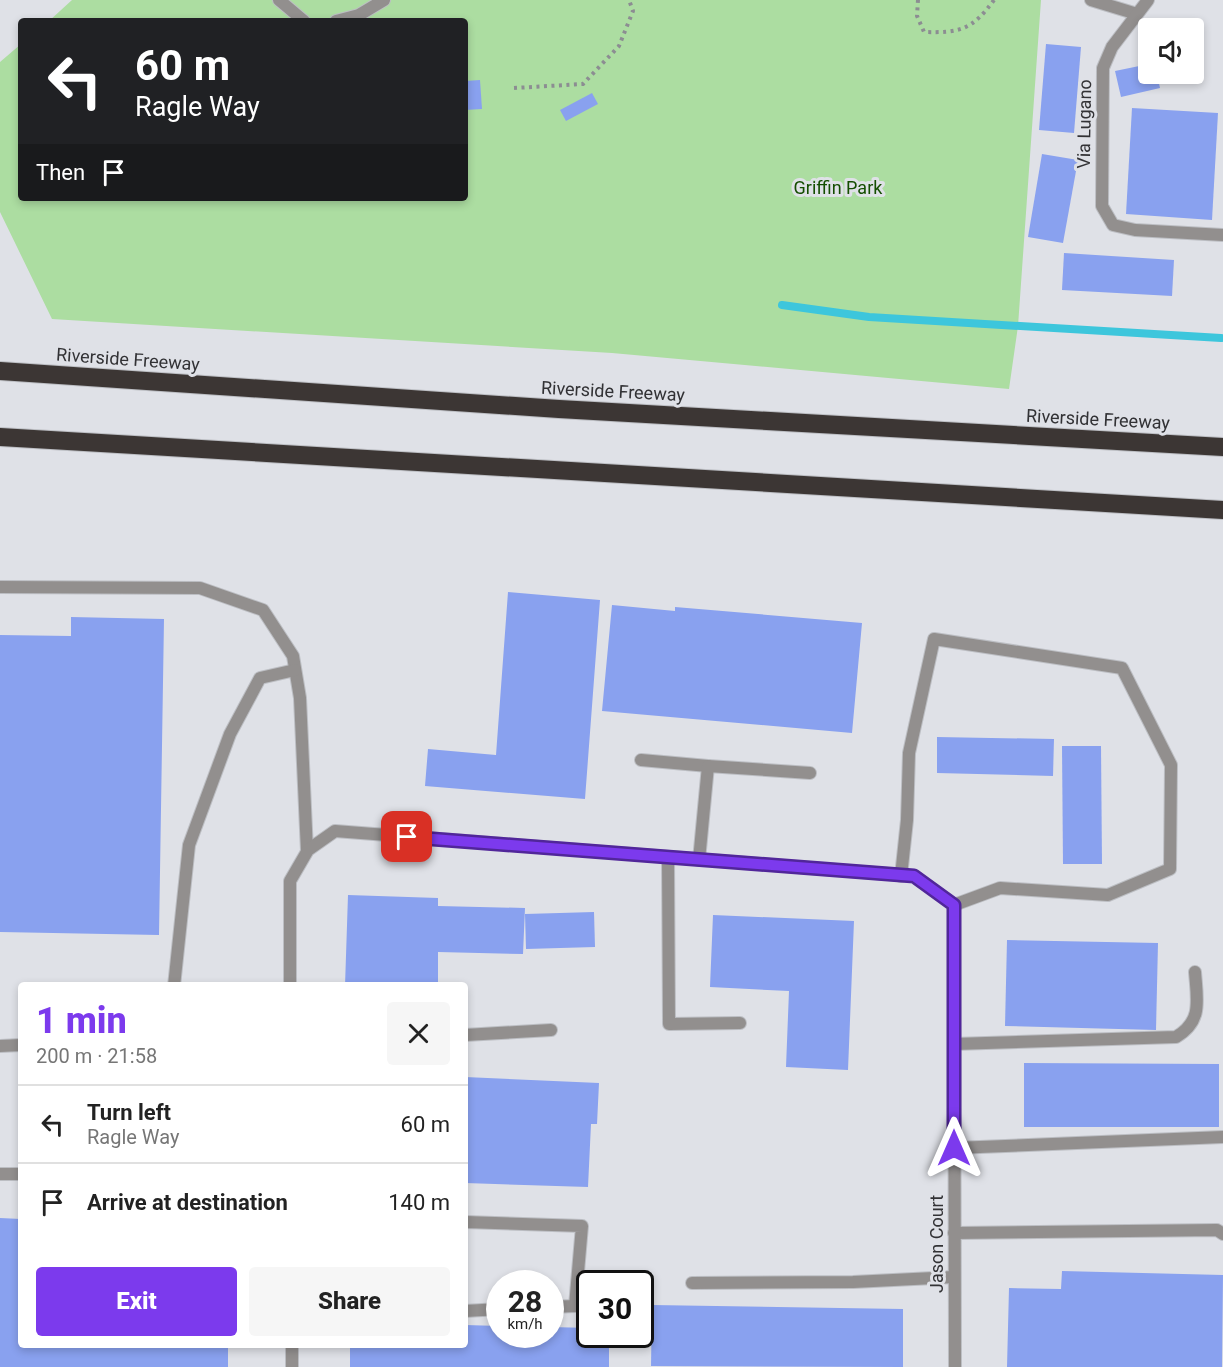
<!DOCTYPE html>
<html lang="en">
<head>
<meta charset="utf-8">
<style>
  body { margin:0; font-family:Roboto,sans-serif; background:#f6f6f6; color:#222; height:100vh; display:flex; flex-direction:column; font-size:22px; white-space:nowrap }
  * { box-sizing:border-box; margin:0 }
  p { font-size:20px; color:#767676 }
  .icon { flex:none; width:33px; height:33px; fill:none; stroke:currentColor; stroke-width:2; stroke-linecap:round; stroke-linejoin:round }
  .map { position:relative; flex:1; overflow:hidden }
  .drawer { position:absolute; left:18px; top:982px; width:450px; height:366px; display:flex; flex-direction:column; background:#fff; border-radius:6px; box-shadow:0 3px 9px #0003 }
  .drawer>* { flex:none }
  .banner { position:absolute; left:18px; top:18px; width:450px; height:183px; border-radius:6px; box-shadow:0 3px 9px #0003; background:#202124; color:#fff; overflow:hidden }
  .buttons { position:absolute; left:1138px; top:18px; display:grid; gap:12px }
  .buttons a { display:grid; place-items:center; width:66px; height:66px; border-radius:6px; background:#fff; box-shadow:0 3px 9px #0003; font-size:30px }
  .speed { position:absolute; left:486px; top:1270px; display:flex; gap:12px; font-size:30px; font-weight:700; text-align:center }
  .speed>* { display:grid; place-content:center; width:78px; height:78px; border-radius:50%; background:#fff; box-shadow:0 3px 9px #0003; line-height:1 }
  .speed small { font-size:15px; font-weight:400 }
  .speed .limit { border:3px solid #111; border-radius:9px; background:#fff; color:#111 }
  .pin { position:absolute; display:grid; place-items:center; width:51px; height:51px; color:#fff; margin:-26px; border-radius:12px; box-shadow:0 3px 9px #0006 }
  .me { position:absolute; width:66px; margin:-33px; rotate:0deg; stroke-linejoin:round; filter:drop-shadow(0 0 4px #0008) }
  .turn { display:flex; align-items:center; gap:21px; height:126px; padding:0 18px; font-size:27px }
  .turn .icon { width:78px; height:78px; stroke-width:2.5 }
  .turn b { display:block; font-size:42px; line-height:51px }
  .then { display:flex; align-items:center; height:57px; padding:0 18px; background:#0003; gap:12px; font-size:22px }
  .round { display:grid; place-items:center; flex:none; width:63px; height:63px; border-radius:6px; background:#f6f6f6 }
  .overview { display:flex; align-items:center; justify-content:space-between; height:102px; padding:0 18px }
  h1 { font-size:36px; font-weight:800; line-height:45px; color:#7c3aed }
  .action { display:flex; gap:12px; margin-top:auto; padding:12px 18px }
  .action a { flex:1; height:69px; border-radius:6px; background:#7c3aed; color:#fff; font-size:24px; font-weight:800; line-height:69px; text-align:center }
  .action a+a { background:#f6f6f6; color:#222 }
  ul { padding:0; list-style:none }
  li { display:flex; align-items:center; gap:18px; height:78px; padding:0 18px; border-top:2px solid #e0e0e0 }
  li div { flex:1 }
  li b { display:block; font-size:22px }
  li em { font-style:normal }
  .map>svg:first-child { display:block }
</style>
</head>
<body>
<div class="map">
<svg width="1223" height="1367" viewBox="0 0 1223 1367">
  <rect width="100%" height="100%" fill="#dfe1e7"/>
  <path fill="#acdda1" d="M72 0H1041L1018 326 1009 389 612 353 52 319 0 212V62L21 44V198H465V21H49Z"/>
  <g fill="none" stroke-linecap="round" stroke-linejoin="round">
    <path stroke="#3dc6dc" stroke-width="8" d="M782 305 869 317 1221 338"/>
  </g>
  <g fill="#89a1ef">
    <path d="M1046 44 1081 47 1074 133 1039 130Z"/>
    <path d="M1149 64V74H1157L1160 88 1121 97 1115 71Z"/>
    <path d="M480 80 482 109 465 110V81Z"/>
    <path d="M592 93 598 104 566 121 560 110Z"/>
    <path d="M1132 108 1218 113 1212 220 1126 214Z"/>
    <path d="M1042 154 1078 160 1063 243 1028 237Z"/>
    <path d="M1064 253 1174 260 1172 296 1062 290Z"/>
    <path d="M508 592 600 600 585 799 425 786 428 749 496 755Z"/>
    <path d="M612 605 675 611V607L862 623 852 733 602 711Z"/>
    <path d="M71 617 164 619 159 935 0 932V635L71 636Z"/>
    <path d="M937 737 1054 739 1053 776 937 773Z"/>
    <path d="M1062 746H1101L1102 864H1063Z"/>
    <path d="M348 895 438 898V906L525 908 523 954 438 952V984L345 986Z"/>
    <path d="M594 912 595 947 526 949 525 914Z"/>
    <path d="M713 915 854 921 848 1070 786 1067 789 991 710 987Z"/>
    <path d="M1007 940 1158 943 1156 1030 1005 1026Z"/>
    <path d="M1024 1063 1219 1064V1127H1024Z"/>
    <path d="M465 1077 599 1083 597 1124H591L588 1187 465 1183Z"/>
    <path d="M0 1218 21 1219V1346H228V1367H0Z"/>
    <path d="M1062 1271 1223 1275 1222 1367H1007L1009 1288 1061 1289Z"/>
    <path d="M652 1305 903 1309V1367L651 1366Z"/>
    <path d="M465 1325 500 1326V1335H550V1327L590 1328V1335H609V1367H350V1346H465Z"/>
  </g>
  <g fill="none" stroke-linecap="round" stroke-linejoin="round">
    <g stroke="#bcbec3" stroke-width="14">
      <g id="service">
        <path d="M279 0 304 21"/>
        <path d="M336 21 359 15 384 0"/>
        <path d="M0 587 200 588 263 610 293 656 300 698 307 851"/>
        <path d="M641 760 708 766"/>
        <path d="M668 857 669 1024 740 1023"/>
        <path d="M699 860 708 766 810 773"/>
        <path d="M901 876 907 820 909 753 934 639 1122 668 1171 765 1170 869 1108 895 1000 888 954 905"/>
        <path d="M174 986 189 845 230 734 260 678 295 670"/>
        <path d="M465 1035 551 1030"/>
        <path d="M954 1044 1176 1037C1203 1021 1197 1000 1195 972"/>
        <path d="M0 1046 21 1045"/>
        <path d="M954 1148 1223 1137"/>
        <path d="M0 1174H21"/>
        <path d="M465 1222 582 1226 575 1306 550 1307"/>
        <path d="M954 1233 1217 1230 1223 1234"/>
        <path d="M692 1283 853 1282 954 1277"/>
        <path d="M465 1311 500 1309"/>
      </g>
    </g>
    <g stroke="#bcbec3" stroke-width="14">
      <g id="minor">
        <path d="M1091 0 1137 14"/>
        <path d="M1148 0 1112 47 1103 68 1102 206 1113 225 1135 230 1223 235"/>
        <path d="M290 986V881L308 850 335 831 914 876 954 905 955 1367"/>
        <path d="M292 1346V1367"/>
      </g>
    </g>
    <g stroke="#bcbec3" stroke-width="20">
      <g id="motorway">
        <path d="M0 371 559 409 1223 447"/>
        <path d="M0 437 1223 510"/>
      </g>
    </g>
    <g stroke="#8c8d92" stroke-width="4" stroke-dasharray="3 4.5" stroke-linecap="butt">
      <path d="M918 0 917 16 924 32C960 33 972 30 994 0"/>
      <path d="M514 88 583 84 619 46 633 11 629 0"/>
    </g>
    <use href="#service" stroke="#928f8e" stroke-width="12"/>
    <use href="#minor" stroke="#928f8e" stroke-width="12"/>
    <use href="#motorway" stroke="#3c3634" stroke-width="18"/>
  </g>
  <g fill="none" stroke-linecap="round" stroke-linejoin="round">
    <g stroke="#51269a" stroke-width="15">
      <path id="route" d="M407 837 914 876 954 905V1148"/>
    </g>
    <use href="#route" stroke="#7c3aed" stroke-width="10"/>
  </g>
  <g text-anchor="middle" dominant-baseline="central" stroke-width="6" stroke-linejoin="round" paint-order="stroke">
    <g font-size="18" fill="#323235" stroke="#dfe1e7">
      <text transform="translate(1084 124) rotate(-89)">Via Lugano</text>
      <text transform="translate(128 359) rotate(4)">Riverside Freeway</text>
      <text transform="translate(613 391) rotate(3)">Riverside Freeway</text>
      <text transform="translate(1098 419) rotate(3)">Riverside Freeway</text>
      <text transform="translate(936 1244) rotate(-90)">Jason Court</text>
    </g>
    <g font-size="18" fill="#144e01" stroke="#dfe1e7">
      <text x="838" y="187">Griffin Park</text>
    </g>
  </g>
</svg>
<div class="buttons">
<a><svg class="icon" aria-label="sound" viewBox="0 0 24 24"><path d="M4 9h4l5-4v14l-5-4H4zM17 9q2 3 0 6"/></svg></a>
</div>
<div class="speed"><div>28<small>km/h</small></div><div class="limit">30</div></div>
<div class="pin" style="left:407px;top:837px;background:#d93025"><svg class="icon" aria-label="arrive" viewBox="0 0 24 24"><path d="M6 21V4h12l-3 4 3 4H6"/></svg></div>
<svg class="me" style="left:954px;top:1148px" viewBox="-20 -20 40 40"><path d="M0-17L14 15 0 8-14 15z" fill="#7c3aed" stroke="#fff" stroke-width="4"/></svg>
<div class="banner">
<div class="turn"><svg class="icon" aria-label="left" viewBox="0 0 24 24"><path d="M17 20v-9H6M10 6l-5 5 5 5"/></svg><div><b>60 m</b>Ragle Way</div></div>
<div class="then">Then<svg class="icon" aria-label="arrive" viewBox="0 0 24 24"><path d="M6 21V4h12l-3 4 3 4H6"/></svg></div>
</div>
<section class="drawer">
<div class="overview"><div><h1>1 min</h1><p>200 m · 21:58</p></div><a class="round"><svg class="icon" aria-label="close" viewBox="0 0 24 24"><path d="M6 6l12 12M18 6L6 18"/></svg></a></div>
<ul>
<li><svg class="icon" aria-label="left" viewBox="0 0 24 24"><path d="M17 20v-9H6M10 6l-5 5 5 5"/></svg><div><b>Turn left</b><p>Ragle Way</p></div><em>60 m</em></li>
<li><svg class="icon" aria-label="arrive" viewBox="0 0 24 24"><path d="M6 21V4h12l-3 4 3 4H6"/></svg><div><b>Arrive at destination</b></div><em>140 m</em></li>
</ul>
<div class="action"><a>Exit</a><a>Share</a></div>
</section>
</div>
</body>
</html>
